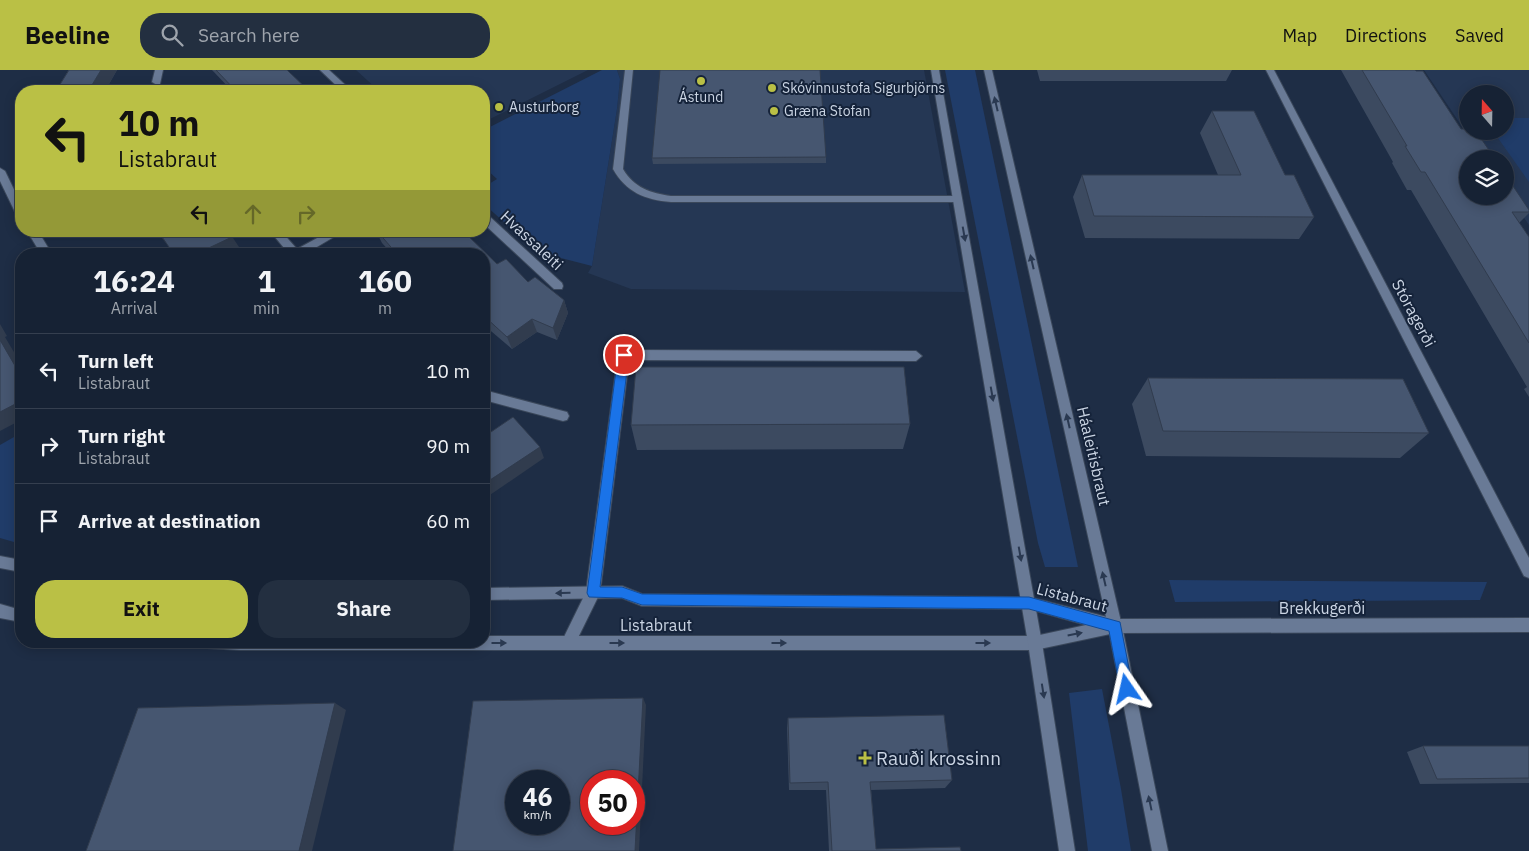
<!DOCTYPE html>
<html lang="en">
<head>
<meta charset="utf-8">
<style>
  body { margin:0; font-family:"IBM Plex Sans",sans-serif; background:#232f40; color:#f1f3f6; height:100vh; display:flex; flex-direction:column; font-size:19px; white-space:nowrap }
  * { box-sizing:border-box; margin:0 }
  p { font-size:16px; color:#9ea4ac }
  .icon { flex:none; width:28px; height:28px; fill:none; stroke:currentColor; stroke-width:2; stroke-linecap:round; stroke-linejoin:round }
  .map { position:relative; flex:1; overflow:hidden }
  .drawer { position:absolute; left:15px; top:178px; width:475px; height:400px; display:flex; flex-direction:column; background:#162234; border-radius:20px; box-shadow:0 2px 12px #0003,0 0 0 1px #353f4f }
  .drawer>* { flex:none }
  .guide { position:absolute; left:15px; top:15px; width:475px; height:152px; border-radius:20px; box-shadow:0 2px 12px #0003,0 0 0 1px #353f4f; background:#bac045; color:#111; overflow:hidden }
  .needle { width:32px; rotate:340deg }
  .tools { position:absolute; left:1459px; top:15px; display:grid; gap:10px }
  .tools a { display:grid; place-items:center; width:55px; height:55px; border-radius:50%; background:#162234; box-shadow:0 2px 12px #0003,0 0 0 1px #353f4f; font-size:25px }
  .speed { position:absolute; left:505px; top:700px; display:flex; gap:10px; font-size:25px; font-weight:700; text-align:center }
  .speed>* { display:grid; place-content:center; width:65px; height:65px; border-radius:50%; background:#162234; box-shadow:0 2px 12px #0003,0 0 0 1px #353f4f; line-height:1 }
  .speed small { font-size:12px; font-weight:400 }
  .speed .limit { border:8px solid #d22; background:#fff; color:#111 }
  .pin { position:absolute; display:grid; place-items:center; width:42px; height:42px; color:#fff; margin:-21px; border:2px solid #fff; border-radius:50%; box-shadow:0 1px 5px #0007 }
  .me { position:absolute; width:55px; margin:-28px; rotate:349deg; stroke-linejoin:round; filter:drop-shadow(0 0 4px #0008) }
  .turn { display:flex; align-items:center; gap:18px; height:105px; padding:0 20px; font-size:22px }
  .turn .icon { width:65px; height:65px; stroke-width:2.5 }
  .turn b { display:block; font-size:35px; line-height:42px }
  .lanes { display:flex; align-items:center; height:48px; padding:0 20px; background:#0003; justify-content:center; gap:25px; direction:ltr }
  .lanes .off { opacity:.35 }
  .eta { display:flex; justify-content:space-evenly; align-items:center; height:85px; text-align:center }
  .eta b { font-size:30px; font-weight:700; line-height:35px }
  .cta { display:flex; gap:10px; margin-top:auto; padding:10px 20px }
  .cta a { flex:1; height:58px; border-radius:20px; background:#bac045; color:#111; font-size:20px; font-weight:700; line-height:58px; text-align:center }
  .cta a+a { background:#232f40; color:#f1f3f6 }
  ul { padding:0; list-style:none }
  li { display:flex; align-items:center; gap:15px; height:75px; padding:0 20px; border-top:1px solid #353f4f }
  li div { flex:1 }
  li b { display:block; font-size:19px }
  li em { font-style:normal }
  header { display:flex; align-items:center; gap:30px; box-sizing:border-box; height:70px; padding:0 25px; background:#bac045; color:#111 }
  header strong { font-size:24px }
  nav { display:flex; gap:28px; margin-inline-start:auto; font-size:18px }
  .search { width:350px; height:45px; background:#232f40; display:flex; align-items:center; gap:12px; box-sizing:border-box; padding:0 18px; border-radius:20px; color:#9ea4ac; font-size:19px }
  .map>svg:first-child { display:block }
</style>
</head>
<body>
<header>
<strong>Beeline</strong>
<div class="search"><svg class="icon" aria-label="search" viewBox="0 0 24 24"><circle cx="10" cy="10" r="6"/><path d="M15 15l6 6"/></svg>Search here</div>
<nav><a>Map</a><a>Directions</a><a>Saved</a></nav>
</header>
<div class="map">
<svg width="1529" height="781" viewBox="0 0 1529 781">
  <rect width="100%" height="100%" fill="#1e2d45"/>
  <g fill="#253754" fill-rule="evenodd">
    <path d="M356 0H588L484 52V21H379Z"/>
    <path d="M617 0H924L965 222 631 219 588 203 592 196 617 39 620 9Z"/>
    <path d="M1424 0H1529V155L1505 120V89H1484ZM1468 24H1505V61H1468Z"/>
  </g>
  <g fill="#203c69">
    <path d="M602 0H617L620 9 617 39 592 196 557 187 527 173 484 134V117L497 109 484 97V60Z"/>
    <path d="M945 0H975L1078 497H1045L1038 473Z"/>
    <path d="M1505 48H1529V112L1493 61H1505Z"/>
    <path d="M21 363V474L0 468V375Z"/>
    <path d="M1169 510 1487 512 1480 530 1175 532Z"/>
    <path d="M1102 619 1121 719 1131 781H1088L1069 623Z"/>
  </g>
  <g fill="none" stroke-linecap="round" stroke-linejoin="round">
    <g stroke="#3a475a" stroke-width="2">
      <path id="service" d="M625 0H633L623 99C634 118 651 123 671 126H957L962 129 957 132H671C645 130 626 122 613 99Z"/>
    </g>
    <g stroke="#3a475a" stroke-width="2">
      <g id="minor">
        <path d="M155 0H163L160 14 157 15 152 12Z"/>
        <path d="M320 0H329L352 21H342Z"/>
        <path d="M1266 0H1274L1529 488V508L1524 506Z"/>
        <path d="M0 98 5 101 21 134V147L16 144 0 111Z"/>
        <path d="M484 144 488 145 562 213 563 216 562 219H554L484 154Z"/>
        <path d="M27 161H38L52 184H41Z"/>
        <path d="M270 161H281L297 179 330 161H344L305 184H289Z"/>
        <path d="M624 280 916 281 922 286 916 291 629 290 600 523 573 578 568 580 563 578 561 573 586 522 618 285Z"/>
        <path d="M484 320 563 341 567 342 569 346 567 350 563 351 484 330Z"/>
        <path d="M1529 548V562L1115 563 1110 561 1108 556 1110 551 1115 549Z"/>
      </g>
    </g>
    <g stroke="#3a475a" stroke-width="2">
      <g id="tertiary">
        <path d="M0 486 21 490V502L0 498Z"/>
        <path d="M622 516 642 524 1029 527 1115 549 1120 551 1122 556 1120 561 1115 563 1035 580H240L207 578 202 576 200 571H484V566H1035L1086 555 1029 539 642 536 622 528 484 530V518Z"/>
        <path d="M0 534 21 540V552L0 548Z"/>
      </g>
    </g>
    <g stroke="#3a475a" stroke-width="2">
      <g id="secondary">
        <path d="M931 0H939L1042 573 1075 781H1059L1028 573Z"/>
        <path d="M984 0H992L1122 556 1168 781H1152L1108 556Z"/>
      </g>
    </g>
    <use href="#service" fill="#697a96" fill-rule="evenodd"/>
    <use href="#minor" fill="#697a96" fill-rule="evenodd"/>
    <use href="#tertiary" fill="#697a96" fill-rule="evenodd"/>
    <use href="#secondary" fill="#697a96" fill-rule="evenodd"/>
  </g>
  <g fill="#3c4a60">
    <path d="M68 0H117L105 21H63L59 16 68 1Z"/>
    <path d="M212 0H287L309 21H232Z"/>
    <path d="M1037 0H1232L1226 11H1040Z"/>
    <path d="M1341 0H1415L1461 59 1529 140V143L1519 153 1529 167V327L1524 319 1527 317 1411 120H1407L1392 93 1393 92Z"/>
    <path d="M1212 41 1285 105 1314 147 1299 169 1085 168 1073 127 1082 105H1218L1200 63Z"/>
    <path d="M826 87V93L653 94 652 88Z"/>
    <path d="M376 161H463L497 194 528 212 564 230 568 243 557 270 537 262 512 279 485 256 484 257V184H392L382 173Z"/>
    <path d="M1148 308 1429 363 1400 388 1146 386 1132 334Z"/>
    <path d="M910 354 903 379 637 380 631 355Z"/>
    <path d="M788 648 952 710 945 718 871 720 876 779 961 781H829L826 720H789L787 658Z"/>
    <path d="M1423 676H1529V713L1420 714 1407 682Z"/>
  </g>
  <g fill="#313c4e">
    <path d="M101 0H117L105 21H96L92 15Z"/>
    <path d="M156 161H158L166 171 165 172Z"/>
    <path d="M228 161H234L237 165 233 168 241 180 233 184H196Z"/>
    <path d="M176 178 181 184H174L171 180Z"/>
    <path d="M564 230 568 243 557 270 553 258Z"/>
    <path d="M532 249 537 262 512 279 507 267Z"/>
    <path d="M0 254 7 266 5 267 21 294V306L0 270Z"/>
    <path d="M21 331V350L0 361V342Z"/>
    <path d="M540 377 544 388 487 427 484 422V414Z"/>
    <path d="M643 628 646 635 639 781H635Z"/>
    <path d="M335 633 346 640 312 781H299Z"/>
  </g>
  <g fill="#465670" stroke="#313c4e" fill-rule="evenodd">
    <path d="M69 0H101L92 15 59 16Z"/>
    <path d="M216 0H287L309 21H236Z"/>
    <path d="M660 0H820L826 87 652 88Z"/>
    <path d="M1362 0H1415L1416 1H1423L1461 59H1468V61H1476L1495 89H1468V126H1505V104L1529 140V142H1512L1529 167V273L1425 102H1421L1405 76H1407Z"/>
    <path d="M1212 41H1254L1285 105H1294L1314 147 1094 146 1082 105H1241Z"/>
    <path d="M158 161H228L232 167 196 184H180L176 178 171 180Z"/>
    <path d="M377 161H463L497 194 506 189 528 212 535 207 564 230 553 258 532 249 507 267 484 246V184H397Z"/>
    <path d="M0 270 21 306V331L0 342Z"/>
    <path d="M636 297H904L910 354 631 355Z"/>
    <path d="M1148 308 1403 309 1429 363 1163 361Z"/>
    <path d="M513 347 540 377 484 414V365L485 366Z"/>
    <path d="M643 628 635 781H453L473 631ZM516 711H559V754H516ZM591 711H634V754H591Z"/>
    <path d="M335 633 299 781H86L138 638Z"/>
    <path d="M944 645 952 710 870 712 876 779 960 777 961 781H832L828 712 790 713 788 648Z"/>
    <path d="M1423 676H1529V708L1437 709Z"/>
  </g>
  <defs><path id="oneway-solid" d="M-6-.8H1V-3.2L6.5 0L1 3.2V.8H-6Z" transform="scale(1.25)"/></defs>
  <g fill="#2a3951">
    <use href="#oneway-solid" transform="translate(996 34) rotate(-103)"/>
    <use href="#oneway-solid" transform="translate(964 164) rotate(80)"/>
    <use href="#oneway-solid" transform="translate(1032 192) rotate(-103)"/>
    <use href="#oneway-solid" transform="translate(992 324) rotate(80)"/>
    <use href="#oneway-solid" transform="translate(1068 351) rotate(-103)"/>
    <use href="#oneway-solid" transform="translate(1020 484) rotate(80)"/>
    <use href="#oneway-solid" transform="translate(1104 509) rotate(-103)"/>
    <use href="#oneway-solid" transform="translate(563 523) rotate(179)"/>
    <use href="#oneway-solid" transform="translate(1075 564) rotate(-11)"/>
    <use href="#oneway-solid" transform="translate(499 573)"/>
    <use href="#oneway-solid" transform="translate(617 573)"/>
    <use href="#oneway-solid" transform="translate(779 573)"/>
    <use href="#oneway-solid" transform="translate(983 573)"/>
    <use href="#oneway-solid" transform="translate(1043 621) rotate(81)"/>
    <use href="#oneway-solid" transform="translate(1150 733) rotate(-102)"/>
  </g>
  <path fill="#1a73e8" stroke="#114b97" d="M624 281 629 285 600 517H622L642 524 1029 527 1120 552 1133 619 1131 624 1127 626 1122 624 1120 619 1109 561 1029 539 642 535 622 528 589 527 587 523 618 285Z"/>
  <g fill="#bac045" stroke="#15233a" stroke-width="2">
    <circle cx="701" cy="11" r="5"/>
    <circle cx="772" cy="18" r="5"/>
    <circle cx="499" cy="37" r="5"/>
    <circle cx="774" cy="41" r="5"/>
    <path d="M862.5 680.5h5v5h5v5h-5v5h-5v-5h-5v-5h5z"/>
  </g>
  <g text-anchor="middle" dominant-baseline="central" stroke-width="4" stroke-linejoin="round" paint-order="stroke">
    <g font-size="14" fill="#cad4e3" stroke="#15233a" text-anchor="start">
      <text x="782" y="18">Skóvinnustofa Sigurbjörns</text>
      <text x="701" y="27" text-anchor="middle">Ástund</text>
      <text x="509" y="37">Austurborg</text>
      <text x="784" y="41">Græna Stofan</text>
    </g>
    <g font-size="16" fill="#cad4e3" stroke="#15233a">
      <text transform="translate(532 170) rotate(43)">Hvassaleiti</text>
      <text transform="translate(1414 243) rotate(62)">Stóragerði</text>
      <text transform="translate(1094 386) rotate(77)">Háaleitisbraut</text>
      <text transform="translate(1072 527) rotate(15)">Listabraut</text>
      <text x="1322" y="538">Brekkugerði</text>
      <text x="656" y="555">Listabraut</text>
    </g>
    <g font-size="19" fill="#cad4e3" stroke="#15233a" text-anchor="start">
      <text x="876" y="688">Rauði krossinn</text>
    </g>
  </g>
</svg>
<div class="tools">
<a><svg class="needle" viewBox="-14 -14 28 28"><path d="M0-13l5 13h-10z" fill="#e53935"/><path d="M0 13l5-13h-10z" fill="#9ea4ac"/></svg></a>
<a><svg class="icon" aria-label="layers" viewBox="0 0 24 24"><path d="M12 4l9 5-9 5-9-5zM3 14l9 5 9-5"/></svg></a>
</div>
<div class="speed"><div>46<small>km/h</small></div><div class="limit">50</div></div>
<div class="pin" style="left:624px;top:285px;background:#d93025"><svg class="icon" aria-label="arrive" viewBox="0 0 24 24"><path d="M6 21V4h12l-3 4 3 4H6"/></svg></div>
<svg class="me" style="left:1127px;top:619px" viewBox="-20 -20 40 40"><path d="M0-17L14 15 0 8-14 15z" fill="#1a73e8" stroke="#fff" stroke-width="4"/></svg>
<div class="guide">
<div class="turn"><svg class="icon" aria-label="left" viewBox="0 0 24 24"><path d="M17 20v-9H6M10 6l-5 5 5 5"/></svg><div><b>10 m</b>Listabraut</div></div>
<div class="lanes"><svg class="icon" aria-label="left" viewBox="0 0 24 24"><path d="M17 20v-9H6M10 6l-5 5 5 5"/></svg><svg class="icon off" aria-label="ahead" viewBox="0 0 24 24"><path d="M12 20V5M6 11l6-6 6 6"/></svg><svg class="icon off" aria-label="right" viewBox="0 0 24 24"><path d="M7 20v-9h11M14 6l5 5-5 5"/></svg></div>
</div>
<section class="drawer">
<div class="eta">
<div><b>16:24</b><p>Arrival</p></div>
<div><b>1</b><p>min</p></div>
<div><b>160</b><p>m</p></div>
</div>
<ul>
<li><svg class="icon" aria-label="left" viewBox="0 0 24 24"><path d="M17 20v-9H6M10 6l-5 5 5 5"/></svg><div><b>Turn left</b><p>Listabraut</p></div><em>10 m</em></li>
<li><svg class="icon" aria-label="right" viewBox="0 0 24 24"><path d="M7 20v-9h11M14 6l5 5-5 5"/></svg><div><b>Turn right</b><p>Listabraut</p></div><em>90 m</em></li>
<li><svg class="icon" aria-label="arrive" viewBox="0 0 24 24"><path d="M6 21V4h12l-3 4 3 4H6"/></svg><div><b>Arrive at destination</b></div><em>60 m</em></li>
</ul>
<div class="cta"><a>Exit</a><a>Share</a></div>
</section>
</div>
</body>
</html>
